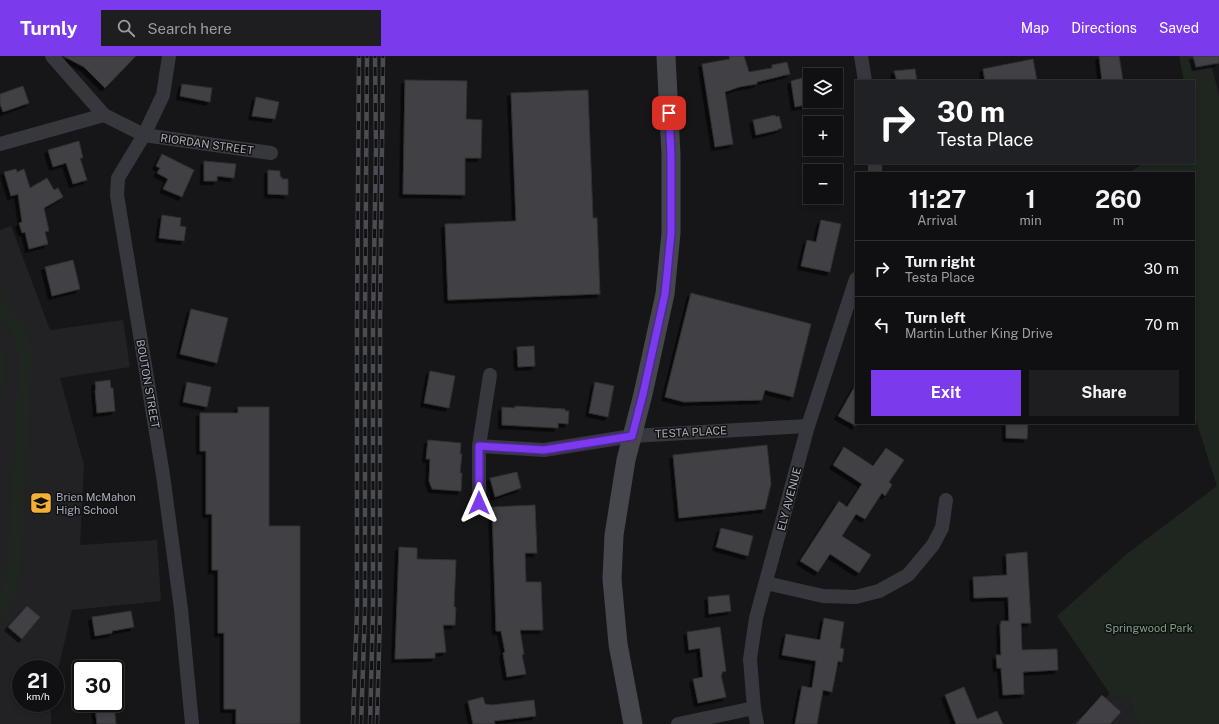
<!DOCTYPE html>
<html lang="en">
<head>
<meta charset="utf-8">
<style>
  body { margin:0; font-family:"Public Sans",sans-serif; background:#1e1e20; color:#f1f3f6; height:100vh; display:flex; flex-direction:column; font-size:15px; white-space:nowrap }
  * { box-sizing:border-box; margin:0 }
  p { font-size:13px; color:#9c9d9f }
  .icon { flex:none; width:22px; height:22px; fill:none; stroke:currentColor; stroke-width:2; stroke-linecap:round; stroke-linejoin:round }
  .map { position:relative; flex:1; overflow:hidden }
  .drawer { position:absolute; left:855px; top:116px; width:340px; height:252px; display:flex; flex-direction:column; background:#101012; border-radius:0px; box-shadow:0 2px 6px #0003,0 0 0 1px #303032 }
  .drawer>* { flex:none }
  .banner { position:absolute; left:855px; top:24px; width:340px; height:84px; border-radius:0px; box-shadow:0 2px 6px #0003,0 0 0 1px #303032; background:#202124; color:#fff; overflow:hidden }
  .controls { position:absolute; left:803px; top:12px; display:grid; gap:8px }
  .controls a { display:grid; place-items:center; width:40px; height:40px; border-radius:0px; background:#101012; box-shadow:0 2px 6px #0003,0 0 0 1px #303032; font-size:20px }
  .speed { position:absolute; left:12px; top:604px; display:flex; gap:8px; font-size:20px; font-weight:700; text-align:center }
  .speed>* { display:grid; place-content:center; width:52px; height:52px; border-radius:50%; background:#101012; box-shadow:0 2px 6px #0003,0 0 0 1px #303032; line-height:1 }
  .speed small { font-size:10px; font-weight:400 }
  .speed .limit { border:2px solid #111; border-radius:6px; background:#fff; color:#111 }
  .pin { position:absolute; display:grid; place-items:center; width:34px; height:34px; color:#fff; margin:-17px; border-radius:8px; box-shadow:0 2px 6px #0006 }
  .me { position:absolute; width:44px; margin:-22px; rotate:0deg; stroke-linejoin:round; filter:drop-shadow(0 0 3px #0008) }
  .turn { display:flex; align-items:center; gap:14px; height:84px; padding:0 16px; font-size:18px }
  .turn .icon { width:52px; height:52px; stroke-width:2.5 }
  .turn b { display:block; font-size:28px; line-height:34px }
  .eta { display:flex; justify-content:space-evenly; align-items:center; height:68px; text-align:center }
  .eta b { font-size:24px; font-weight:700; line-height:28px }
  .button { display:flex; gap:8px; margin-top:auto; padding:8px 16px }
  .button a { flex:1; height:46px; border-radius:0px; background:#7c3aed; color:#fff; font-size:16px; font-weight:700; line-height:46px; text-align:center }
  .button a+a { background:#1e1e20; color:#f1f3f6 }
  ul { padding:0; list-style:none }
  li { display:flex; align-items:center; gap:12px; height:56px; padding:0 16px; border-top:1px solid #303032 }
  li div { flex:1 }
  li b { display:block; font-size:15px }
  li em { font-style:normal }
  header { display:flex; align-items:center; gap:24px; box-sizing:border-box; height:56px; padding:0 20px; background:#7c3aed; color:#fff }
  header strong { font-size:19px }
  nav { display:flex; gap:22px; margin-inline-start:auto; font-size:14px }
  .search { width:280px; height:36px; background:#1e1e20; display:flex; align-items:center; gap:10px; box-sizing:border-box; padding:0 14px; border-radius:0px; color:#9c9d9f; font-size:15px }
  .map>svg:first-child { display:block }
</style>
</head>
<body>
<header>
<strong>Turnly</strong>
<div class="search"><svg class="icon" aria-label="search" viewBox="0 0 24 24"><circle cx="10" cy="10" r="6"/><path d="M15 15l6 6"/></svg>Search here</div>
<nav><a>Map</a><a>Directions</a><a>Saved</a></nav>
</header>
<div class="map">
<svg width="1219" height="668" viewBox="0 0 1219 668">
  <defs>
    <filter id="shadow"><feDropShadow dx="-3.5" dy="3.5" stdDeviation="0" flood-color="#0009"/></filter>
  </defs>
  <rect width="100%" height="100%" fill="#161618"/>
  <g fill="#222225">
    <path d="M11 170 50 274 123 264 130 311 60 322 84 409 80 489 157 484 161 545 72 554 55 627V613H21V647H51V668H0V174Z"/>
    <path d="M1110 638 1130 645 1135 664 1139 668H1072Z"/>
  </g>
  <g fill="#1e261f">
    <path d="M1179 0H1209L1219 39V668H1139L1135 665 1130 645 1110 638 1057 560 1128 497 1217 430 1194 358V117H1129L1144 107H1194V25H1184Z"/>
    <path d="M0 242C23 258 32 283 32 310L20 515C18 533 13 550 0 563V540L6 524 7 515 19 308V298L13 278 9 270 0 259Z"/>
    <path d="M0 297H5L0 382Z"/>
  </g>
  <g fill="#404145" stroke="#303034" filter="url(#shadow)">
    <path d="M63 0H136L105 32 84 11Z"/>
    <path d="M729 0H744L749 16 772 12V9L787 6 790 18 757 26V28L739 31 725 36 733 88 715 91 702 8 730 3Z"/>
    <path d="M1099 0H1119L1123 25H1102Z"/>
    <path d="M1193 0H1219V7L1196 11Z"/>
    <path d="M1033 3 1037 25H985L983 13Z"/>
    <path d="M915 13 917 25H897L894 15Z"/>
    <path d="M810 20V48L795 51 791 25Z"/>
    <path d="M405 24 467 25 466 63 482 64 481 102H465V139L403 138Z"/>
    <path d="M182 28 212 32 210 46 180 40Z"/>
    <path d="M23 30 29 47 3 56 0 48V38Z"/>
    <path d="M588 34 593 162H597L600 238 448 244 445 168 516 165 511 37Z"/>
    <path d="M256 41 279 46 275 63 252 60Z"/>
    <path d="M775 59 776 61 779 60 782 72 778 73V74L756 79 753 64Z"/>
    <path d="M79 85 83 102H80L87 124 73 128 66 107 53 111 48 94Z"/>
    <path d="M162 98 194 114 182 141 163 133 168 123 157 117 160 112 156 110Z"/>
    <path d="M204 105 236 108 234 122 217 120V125H204Z"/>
    <path d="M16 113 17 116 24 113 30 132 47 122 54 134 58 132 63 141 44 152 49 175 45 176 48 188 29 193 25 176 22 177 19 167 22 166 18 138 11 140 4 116Z"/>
    <path d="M268 114 280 115V121H282V123H288V139L268 138Z"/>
    <path d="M162 159 181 162 180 170 186 171 184 185 159 182Z"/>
    <path d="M821 164 841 168 830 216 801 210 807 184 816 186Z"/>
    <path d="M73 204 80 233 52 240 45 211Z"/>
    <path d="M691 237 811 268 793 341 765 334 762 344 684 346 665 341Z"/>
    <path d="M191 253 228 262 217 307 180 298Z"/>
    <path d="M534 290 535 310 518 311 517 291Z"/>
    <path d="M430 315 455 320 449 352 424 347Z"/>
    <path d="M110 324 111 332H113L115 355 97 357 95 334H96L95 326Z"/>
    <path d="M187 326 211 331 207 351 183 346Z"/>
    <path d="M595 326 614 330 608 361 589 357Z"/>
    <path d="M856 328V370L838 360Z"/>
    <path d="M515 350 565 353V355H569L568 368 558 367V372L502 369V351L515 352Z"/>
    <path d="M238 351H269V470H300V668H236V653H224V577H218V514H212V458H206V395H200V357H238Z"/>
    <path d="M1006 367H1028L1027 383 1006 382Z"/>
    <path d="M428 384 461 387 460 398H462L460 417H462L461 435 432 433 429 425 430 403H426Z"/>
    <path d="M767 389 771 428 765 453 679 462 673 399Z"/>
    <path d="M844 391 873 410 886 392 904 404 889 426 892 429 885 440 882 437 865 463 856 458 842 480 871 499 859 517 830 498 818 516 800 505 839 445 847 451 862 428 833 409Z"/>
    <path d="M517 416 521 432 495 441 490 422Z"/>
    <path d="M535 449 537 497H525L526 526H541L543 574H520L524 598 522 599 526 618 507 621 503 597 505 596 501 575H496L492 451Z"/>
    <path d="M721 472 753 480 748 500 716 491Z"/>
    <path d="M399 491 417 492V503L456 504 454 551H456L455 569H443L446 596 435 597V602L395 603Z"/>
    <path d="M1027 496 1031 567H1021L1022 594 1057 593 1058 614 1023 616 1024 638 1003 639 1001 612H997L996 599H1001L1000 568H1001V565H1009L1008 541 974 542 973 521 1007 519 1006 498Z"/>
    <path d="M729 539 731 555 709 558 708 541Z"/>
    <path d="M27 550 40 561 22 583 8 571Z"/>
    <path d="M131 555 134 571 112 575V577L95 580 92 561Z"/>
    <path d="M824 562 844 566 840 592 844 593 842 606 838 605 832 636 823 634 817 668H795L802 630 812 632 816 605 782 599 786 578 820 584Z"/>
    <path d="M720 571 726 615 722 616V619H721L726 641 698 647 693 623 703 621 700 592 689 594 687 576Z"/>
    <path d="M964 631 977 663 997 655 1003 668H956L945 639Z"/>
    <path d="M1102 639 1121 656 1110 668H1076Z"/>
    <path d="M483 641 485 648 492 649 534 644 536 660 494 665 495 668H473L468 645Z"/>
    <path d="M114 649 116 668H97L95 651Z"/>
  </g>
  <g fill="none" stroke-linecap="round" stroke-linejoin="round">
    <g stroke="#37383d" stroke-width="14">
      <path d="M52 0 104 59 144 79 271 97"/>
      <path d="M169 0 163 39 144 79 118 122 117 139 163 419 181 553 192 668"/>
      <path d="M861 0 865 25"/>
      <path d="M0 88 104 59"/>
      <path d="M875 107V117"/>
      <path d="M479 390 544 394 632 380 808 370"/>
      <path d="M479 447V390L490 319"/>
      <path d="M766 527 823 540 856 541 879 535 908 519 933 489 942 472 946 444"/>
      <path d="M678 668 754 652"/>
      <path d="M757 668 754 652 750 603 756 562 808 370 856 223"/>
    </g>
    <path stroke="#45474d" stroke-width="19" d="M633 668 618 588 612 523 614 479 626 404 643 338 665 238 671 177V99L666 0"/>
    <g stroke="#4a4c52" stroke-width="4.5">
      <g id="rail">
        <path d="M353 668 357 554V266L359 0"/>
        <path d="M361 668 365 554V266L367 0"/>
        <path d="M370 668 373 554V266L376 92 375 0"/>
        <path d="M377 668 380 555V267L383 0"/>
      </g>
    </g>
    <use href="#rail" stroke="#111113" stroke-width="3" stroke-dasharray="9" stroke-linecap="butt"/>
  </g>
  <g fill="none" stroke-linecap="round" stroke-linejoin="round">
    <g stroke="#51269a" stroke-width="10">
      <path id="route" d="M479 447V390L544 394 632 380 643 338 665 238 671 177V99L669 57"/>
    </g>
    <use href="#route" stroke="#7c3aed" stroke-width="7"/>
  </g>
  <defs>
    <g id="school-square" transform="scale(1.15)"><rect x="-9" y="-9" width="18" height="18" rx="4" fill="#f2b134" stroke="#111113"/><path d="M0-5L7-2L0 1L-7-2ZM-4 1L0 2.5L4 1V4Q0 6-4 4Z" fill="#111"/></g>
  </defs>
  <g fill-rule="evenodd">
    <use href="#school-square" x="41" y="447"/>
  </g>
  <g text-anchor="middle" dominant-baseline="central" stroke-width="3" stroke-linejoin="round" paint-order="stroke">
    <g font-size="11" fill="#a8adb8" stroke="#111113">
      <text transform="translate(207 88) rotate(8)">RIORDAN STREET</text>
      <text transform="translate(148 328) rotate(80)">BOUTON STREET</text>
      <text transform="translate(691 376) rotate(-3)">TESTA PLACE</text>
      <text transform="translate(789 443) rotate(-75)">ELY AVENUE</text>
    </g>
    <g font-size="11" fill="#a8adb8" stroke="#111113" text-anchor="start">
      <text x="56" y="441">Brien McMahon<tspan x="56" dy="13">High School</tspan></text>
    </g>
    <g font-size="11" fill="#7fa381" stroke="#111113">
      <text x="1149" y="572">Springwood Park</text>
    </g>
  </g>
</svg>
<div class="controls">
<a><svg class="icon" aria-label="layers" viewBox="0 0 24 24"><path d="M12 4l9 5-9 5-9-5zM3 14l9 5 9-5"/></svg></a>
<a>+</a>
<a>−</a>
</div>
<div class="speed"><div>21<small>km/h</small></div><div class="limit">30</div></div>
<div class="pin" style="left:669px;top:57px;background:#d93025"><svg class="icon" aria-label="arrive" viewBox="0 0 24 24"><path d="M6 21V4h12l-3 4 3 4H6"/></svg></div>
<svg class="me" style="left:479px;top:447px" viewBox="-20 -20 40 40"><path d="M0-17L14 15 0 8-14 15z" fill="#7c3aed" stroke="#fff" stroke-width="4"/></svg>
<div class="banner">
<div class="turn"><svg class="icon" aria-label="right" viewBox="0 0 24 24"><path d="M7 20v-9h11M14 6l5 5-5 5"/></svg><div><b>30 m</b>Testa Place</div></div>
</div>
<section class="drawer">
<div class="eta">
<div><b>11:27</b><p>Arrival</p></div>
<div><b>1</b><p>min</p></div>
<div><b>260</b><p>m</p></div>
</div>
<ul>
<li><svg class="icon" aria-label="right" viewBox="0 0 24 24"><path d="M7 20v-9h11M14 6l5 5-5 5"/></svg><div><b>Turn right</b><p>Testa Place</p></div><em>30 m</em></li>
<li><svg class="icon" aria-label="left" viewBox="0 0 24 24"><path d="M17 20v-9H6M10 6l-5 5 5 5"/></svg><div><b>Turn left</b><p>Martin Luther King Drive</p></div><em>70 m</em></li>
</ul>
<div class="button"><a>Exit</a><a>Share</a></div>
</section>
</div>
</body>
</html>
